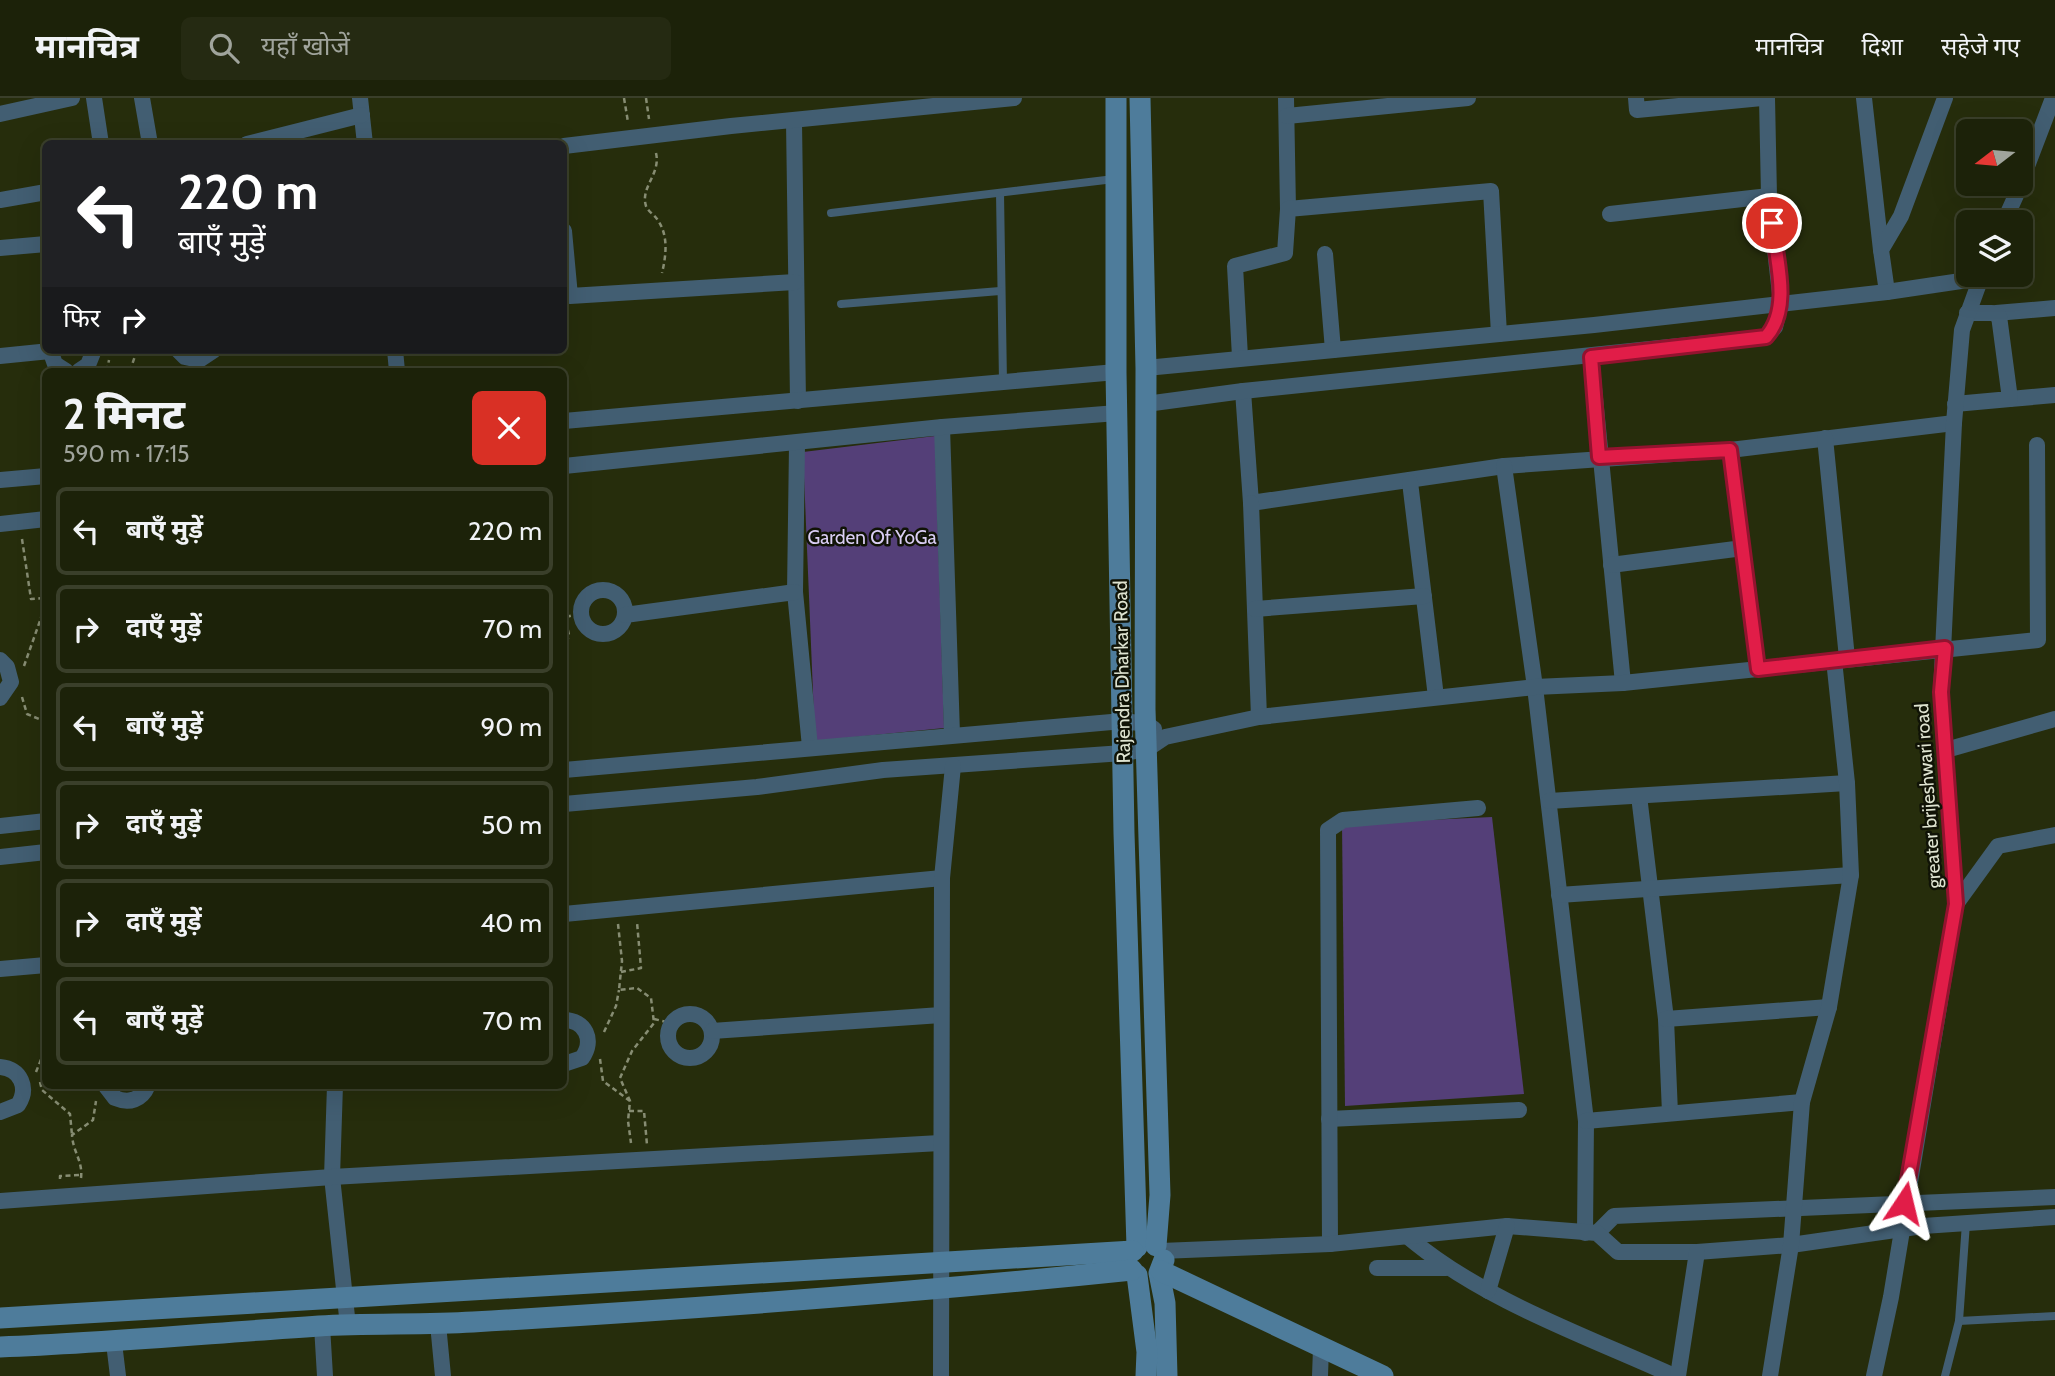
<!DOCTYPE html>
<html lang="hi">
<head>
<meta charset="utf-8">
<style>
  body { margin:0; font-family:Cabin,"Noto Sans Devanagari",sans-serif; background:#252a12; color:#f1f3f6; height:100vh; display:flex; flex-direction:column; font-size:26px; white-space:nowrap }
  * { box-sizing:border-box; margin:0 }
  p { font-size:23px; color:#a0a49c }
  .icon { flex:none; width:38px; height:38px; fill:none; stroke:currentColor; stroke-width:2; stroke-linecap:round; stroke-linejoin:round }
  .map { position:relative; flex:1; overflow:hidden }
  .details { position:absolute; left:42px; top:270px; width:525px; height:721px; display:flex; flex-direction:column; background:#1c2209; border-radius:10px; box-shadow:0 7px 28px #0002,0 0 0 2px #3a3f2a }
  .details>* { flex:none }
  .hud { position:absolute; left:42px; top:42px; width:525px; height:214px; border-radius:10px; box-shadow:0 7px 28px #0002,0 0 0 2px #3a3f2a; background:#202124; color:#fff; overflow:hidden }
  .needle { width:46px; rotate:254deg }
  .buttons { position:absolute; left:1956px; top:21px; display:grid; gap:14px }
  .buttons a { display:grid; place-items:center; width:77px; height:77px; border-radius:10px; background:#1c2209; box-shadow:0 7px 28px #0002,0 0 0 2px #3a3f2a; font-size:35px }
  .pin { position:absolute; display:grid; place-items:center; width:60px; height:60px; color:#fff; margin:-30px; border:4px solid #fff; border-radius:50%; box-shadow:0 2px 7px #0007 }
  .me { position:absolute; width:77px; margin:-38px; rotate:10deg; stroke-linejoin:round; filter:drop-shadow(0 0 5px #0008) }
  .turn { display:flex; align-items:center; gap:24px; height:147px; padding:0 21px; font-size:32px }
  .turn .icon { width:91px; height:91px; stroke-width:2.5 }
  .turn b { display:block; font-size:49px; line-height:60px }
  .then { display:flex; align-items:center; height:66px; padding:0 21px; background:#0003; gap:14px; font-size:26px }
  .round { display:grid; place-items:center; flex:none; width:74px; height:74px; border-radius:10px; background:#252a12 }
  .summary { display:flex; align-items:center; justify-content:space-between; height:119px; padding:0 21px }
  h1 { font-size:42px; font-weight:800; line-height:52px }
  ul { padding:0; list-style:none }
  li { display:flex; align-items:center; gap:21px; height:88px; margin:0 14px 10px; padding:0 7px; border:4px solid #3a3f2a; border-radius:10px }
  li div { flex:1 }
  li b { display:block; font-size:26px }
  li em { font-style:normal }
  header { display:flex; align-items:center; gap:42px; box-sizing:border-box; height:98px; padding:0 35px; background:#1c2209; border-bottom:2px solid #3a3f2a }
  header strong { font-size:33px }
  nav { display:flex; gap:38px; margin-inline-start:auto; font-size:24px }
  .search { width:490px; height:63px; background:#252a12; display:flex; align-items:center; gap:18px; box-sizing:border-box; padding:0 24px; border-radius:10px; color:#a0a49c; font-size:26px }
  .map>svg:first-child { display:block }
</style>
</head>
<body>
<header>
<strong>मानचित्र</strong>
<div class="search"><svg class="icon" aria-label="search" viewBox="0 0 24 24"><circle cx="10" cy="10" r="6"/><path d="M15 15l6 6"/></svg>यहाँ खोजें</div>
<nav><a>मानचित्र</a><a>दिशा</a><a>सहेजे गए</a></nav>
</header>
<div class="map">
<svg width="2055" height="1278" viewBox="0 0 2055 1278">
  <rect width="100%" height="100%" fill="#262d0c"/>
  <g fill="#543f78">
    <path d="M935 338 944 630 815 643 803 354Z"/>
    <path d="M1492 719 1524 996 1345 1008 1342 726Z"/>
  </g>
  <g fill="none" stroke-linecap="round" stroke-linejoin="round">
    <g stroke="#878d73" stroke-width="2.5" stroke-dasharray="5 3.5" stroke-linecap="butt">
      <path d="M624 0 628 24"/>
      <path d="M646 0 649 21"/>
      <path d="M656 55C661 76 640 89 646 108 648 113 654 117 657 121 669 137 666 158 662 175"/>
      <path d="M107 273 109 262"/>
      <path d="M130 273 137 252"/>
      <path d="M43 437 46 455"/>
      <path d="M22 441 31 501 45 500"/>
      <path d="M564 515 569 537 564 553"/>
      <path d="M566 519 581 515"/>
      <path d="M24 568 41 520 44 500"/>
      <path d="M22 599 27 616 46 624"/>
      <path d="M46 601V613"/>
      <path d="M46 647V653"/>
      <path d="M618 826 622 863 619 892 637 890 651 900 654 925 632 953 620 980 630 1003 628 1023 631 1045"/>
      <path d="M621 874 641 870 637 824"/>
      <path d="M654 921 671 925"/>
      <path d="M604 934 616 908 619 892"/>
      <path d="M600 961 603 983 630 1003"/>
      <path d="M36 974 46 949"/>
      <path d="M40 984 42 992 70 1016 72 1037"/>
      <path d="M629 1013H644L647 1047"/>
      <path d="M81 1080C83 1063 73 1054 72 1037L93 1022 96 1003"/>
      <path d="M60 1081V1078L81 1077"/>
    </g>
    <g stroke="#425e72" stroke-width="8">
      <path d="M1000 95 1003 284"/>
      <path d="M831 115 1114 81"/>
      <path d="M841 206 1000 193"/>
      <path d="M1959 1223 2055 1218"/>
      <path d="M1945 1278 1959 1223 1966 1125"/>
    </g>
    <g stroke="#425e72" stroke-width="16">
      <path d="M94 0 101 46"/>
      <path d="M142 0 150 46"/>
      <path d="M360 0 365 46"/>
      <path d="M1286 0 1288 111"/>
      <path d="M1636 0 1637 12 1762 0"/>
      <path d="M1864 0 1881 152"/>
      <path d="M0 16 72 0"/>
      <path d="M1287 18 1468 0"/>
      <path d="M794 24 798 303"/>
      <path d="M247 46 362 17"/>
      <path d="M564 48 731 28 1014 0"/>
      <path d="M2021 84 2053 0"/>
      <path d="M0 102 46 94"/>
      <path d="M1610 116 1769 98"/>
      <path d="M2004 124 2021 86"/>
      <path d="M564 133 570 198 795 184"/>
      <path d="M0 150 46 146"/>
      <path d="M1325 156 1333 252"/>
      <path d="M1887 194 1881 152 1901 118 1945 0"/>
      <path d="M1996 215 2055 210"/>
      <path d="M50 252 55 266 66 273"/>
      <path d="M178 252 185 259 199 262 214 252"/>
      <path d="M395 252 397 273"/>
      <path d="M0 258 50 253"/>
      <path d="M1240 259 1235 168 1285 155 1288 111 1491 93 1499 236"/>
      <path d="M1591 259 1623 585"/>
      <path d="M1146 270 1594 227 1887 194 1981 180"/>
      <path d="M79 273 88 267 94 252"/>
      <path d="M1243 293 1251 405 1504 368 1730 352 1954 325"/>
      <path d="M2010 301 2055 297"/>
      <path d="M1146 306 1243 293 1766 239 1775 229 1781 205 1769 98 1767 0"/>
      <path d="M1955 306 2010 301 1999 218 1992 215H1967"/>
      <path d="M564 323 1116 274"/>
      <path d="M942 329 952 636"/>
      <path d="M1825 340 1847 560"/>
      <path d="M797 347 795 494 810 649"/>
      <path d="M1730 352 1758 571"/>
      <path d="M564 368 942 329 1117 315"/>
      <path d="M1504 368 1535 589 1586 1023 1585 1135"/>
      <path d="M0 382 46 378"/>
      <path d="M1410 384 1436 599"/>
      <path d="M1251 405 1259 619"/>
      <path d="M0 426 46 421"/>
      <path d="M1611 467 1743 450"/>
      <circle cx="603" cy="514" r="22"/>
      <path d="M1255 511 1424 498"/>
      <path d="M625 517 795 494"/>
      <path d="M0 562 7 569 11 584 0 600"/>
      <path d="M1946 652 2055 621"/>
      <path d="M564 672 1123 623 1147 626 1154 631"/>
      <path d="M1639 698 1666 921 1670 1015"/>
      <path d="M1549 703 1847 685"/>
      <path d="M564 706 757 689 883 672 1123 655 1147 651 1165 639 1259 619 1535 589 1623 585 2038 542 2037 347"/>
      <path d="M0 728 46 723"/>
      <path d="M0 759 46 754"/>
      <path d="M1559 797 1851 777"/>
      <path d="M1956 806 1998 748 2055 737"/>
      <path d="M564 816 942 780"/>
      <path d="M0 871 46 867"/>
      <circle cx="690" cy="938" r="22"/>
      <path d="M1666 921 1829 909"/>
      <path d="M564 922C585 922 595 942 582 960L564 966"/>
      <path d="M712 933 941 917"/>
      <path d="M0 969C21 971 29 990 18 1007L0 1014"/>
      <path d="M105 987 115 1000C129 1006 142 1002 148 987"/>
      <path d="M335 987 332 1079 348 1228"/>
      <path d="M1329 1021 1519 1012"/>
      <path d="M1586 1023 1802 1004"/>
      <path d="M0 1103 332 1079 940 1045"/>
      <path d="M1597 1135 1614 1118 2055 1099"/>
      <path d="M1408 1139C1484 1203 1584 1237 1674 1278"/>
      <path d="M1330 1146 1328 732 1343 722 1478 710"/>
      <path d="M1161 1153 1330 1146 1507 1128 1597 1135 1618 1154H1697L1791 1147 1923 1128 2055 1119"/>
      <path d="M1377 1170H1446"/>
      <path d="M1488 1193 1507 1128"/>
      <path d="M438 1226 443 1278"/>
      <path d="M322 1228 325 1278"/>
      <path d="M114 1245 118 1278"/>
      <path d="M941 1278 942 780 953 668"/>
      <path d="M1320 1278 1321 1250"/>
      <path d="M1678 1278 1697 1154"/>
      <path d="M1770 1278 1791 1147 1802 1004 1829 909 1851 777 1847 685 1834 562"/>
      <path d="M1874 1278 1891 1199 1956 806 1941 594 1954 325 1962 232 1982 177"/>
    </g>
    <g stroke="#4e7c9b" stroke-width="21">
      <path d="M1116 0V274L1124 735 1137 1149"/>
      <path d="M1140 0 1146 270 1145 611 1160 1097 1156 1148"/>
      <path d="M1164 1162 1159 1175 1165 1205 1167 1278"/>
      <path d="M1161 1173 1383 1278"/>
      <path d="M1137 1177 1147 1254 1146 1278"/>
      <path d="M0 1220 1133 1153"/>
      <path d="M0 1249C107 1245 212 1235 319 1228 370 1225 421 1227 473 1224 693 1211 912 1195 1132 1172"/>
    </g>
  </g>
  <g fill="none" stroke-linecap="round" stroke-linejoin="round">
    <g stroke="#92132f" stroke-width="18">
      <path id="route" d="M1772 125C1776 161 1792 210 1766 239L1591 259 1599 359 1730 352 1758 571 1945 550 1941 594 1956 806 1904 1105"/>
    </g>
    <use href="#route" stroke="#e11d48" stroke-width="12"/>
  </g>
  <g text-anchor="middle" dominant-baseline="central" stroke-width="5" stroke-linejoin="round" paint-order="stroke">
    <g font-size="19" fill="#dacef4" stroke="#101306">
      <text x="872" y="439">Garden Of YoGa</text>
    </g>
    <g font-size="19" fill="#dfe4d1" stroke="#101306">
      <text transform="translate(1122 574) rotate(-91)">Rajendra Dharkar Road</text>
      <text transform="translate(1928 698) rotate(-94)">greater brijeshwari road</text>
    </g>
  </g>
</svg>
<div class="buttons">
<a><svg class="needle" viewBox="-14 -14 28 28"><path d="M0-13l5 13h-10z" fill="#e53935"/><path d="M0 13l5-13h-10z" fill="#a0a49c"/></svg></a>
<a><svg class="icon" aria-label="layers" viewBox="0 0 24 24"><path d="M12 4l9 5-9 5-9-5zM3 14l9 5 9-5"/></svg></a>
</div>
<div class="pin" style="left:1772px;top:125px;background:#d93025"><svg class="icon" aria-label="arrive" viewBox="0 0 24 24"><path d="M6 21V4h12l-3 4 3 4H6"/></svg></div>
<svg class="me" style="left:1904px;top:1105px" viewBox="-20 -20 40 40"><path d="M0-17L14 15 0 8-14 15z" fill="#e11d48" stroke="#fff" stroke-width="4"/></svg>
<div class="hud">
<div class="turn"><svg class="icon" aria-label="left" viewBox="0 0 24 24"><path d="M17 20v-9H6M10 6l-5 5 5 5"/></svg><div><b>220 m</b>बाएँ मुड़ें</div></div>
<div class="then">फिर<svg class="icon" aria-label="right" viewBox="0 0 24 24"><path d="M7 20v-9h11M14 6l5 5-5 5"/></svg></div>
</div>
<section class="details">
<div class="summary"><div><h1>2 मिनट</h1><p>590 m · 17:15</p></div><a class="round" style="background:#d93025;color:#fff"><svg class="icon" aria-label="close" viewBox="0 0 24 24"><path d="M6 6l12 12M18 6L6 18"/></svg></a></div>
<ul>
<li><svg class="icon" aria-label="left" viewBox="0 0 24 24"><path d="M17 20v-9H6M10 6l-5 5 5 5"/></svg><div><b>बाएँ मुड़ें</b></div><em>220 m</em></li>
<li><svg class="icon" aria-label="right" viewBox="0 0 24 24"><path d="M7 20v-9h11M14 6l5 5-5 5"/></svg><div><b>दाएँ मुड़ें</b></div><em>70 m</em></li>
<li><svg class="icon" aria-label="left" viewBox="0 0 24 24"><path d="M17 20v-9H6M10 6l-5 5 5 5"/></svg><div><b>बाएँ मुड़ें</b></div><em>90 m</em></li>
<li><svg class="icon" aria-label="right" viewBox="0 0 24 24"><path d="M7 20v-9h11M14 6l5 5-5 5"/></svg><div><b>दाएँ मुड़ें</b></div><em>50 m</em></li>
<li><svg class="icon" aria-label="right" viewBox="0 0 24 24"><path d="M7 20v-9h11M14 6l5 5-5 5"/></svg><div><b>दाएँ मुड़ें</b></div><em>40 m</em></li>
<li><svg class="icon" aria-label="left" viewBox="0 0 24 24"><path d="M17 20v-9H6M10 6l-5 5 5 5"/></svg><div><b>बाएँ मुड़ें</b></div><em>70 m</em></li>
</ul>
</section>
</div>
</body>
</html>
